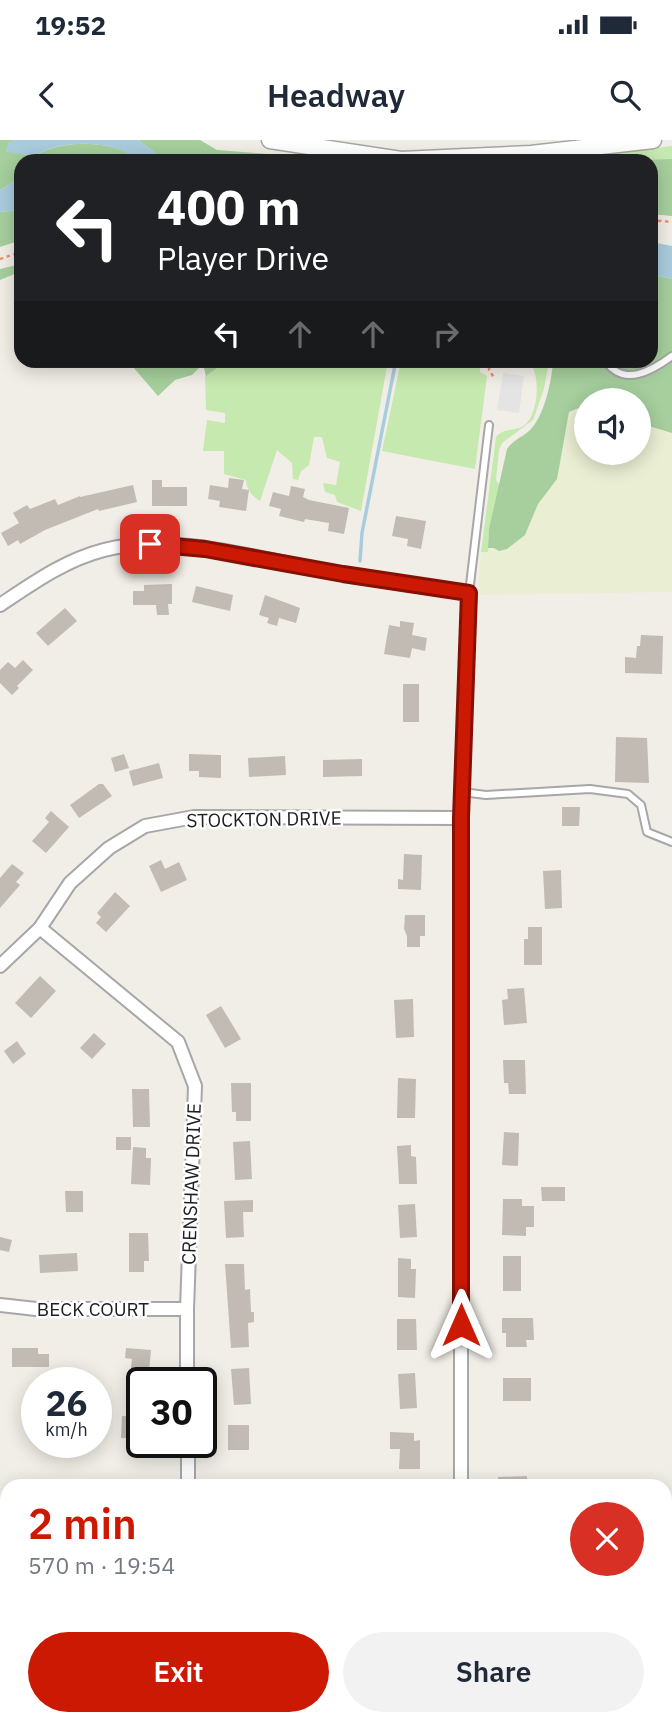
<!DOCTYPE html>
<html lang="en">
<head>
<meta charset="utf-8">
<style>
  body { margin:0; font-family:"IBM Plex Sans",sans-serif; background:#f2f2f3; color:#1f2937; height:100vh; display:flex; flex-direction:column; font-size:26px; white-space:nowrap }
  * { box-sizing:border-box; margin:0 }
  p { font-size:23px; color:#747a83 }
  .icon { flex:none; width:38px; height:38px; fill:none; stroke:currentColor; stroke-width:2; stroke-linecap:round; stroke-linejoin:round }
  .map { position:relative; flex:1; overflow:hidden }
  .details { position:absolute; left:0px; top:1339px; width:672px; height:247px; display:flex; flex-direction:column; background:#fff; border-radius:21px 21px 0 0; box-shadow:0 4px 18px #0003 }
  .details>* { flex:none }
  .hud { position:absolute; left:14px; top:14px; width:644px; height:214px; border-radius:21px; box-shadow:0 4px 18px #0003; background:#202124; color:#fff; overflow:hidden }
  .fabs { position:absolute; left:574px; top:248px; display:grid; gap:14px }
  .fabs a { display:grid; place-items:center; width:77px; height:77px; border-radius:50%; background:#fff; box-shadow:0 4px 18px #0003; font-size:35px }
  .speed { position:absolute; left:21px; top:1227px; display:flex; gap:14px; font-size:35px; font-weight:700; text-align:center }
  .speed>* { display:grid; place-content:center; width:91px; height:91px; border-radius:50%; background:#fff; box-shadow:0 4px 18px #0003; line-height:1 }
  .speed small { font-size:18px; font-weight:400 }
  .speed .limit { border:4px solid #111; border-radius:10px; background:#fff; color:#111 }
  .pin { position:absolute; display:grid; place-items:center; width:60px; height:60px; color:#fff; margin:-30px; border-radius:14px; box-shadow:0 4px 10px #0006 }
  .me { position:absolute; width:77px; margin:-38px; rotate:0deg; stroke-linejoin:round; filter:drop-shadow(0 0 5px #0008) }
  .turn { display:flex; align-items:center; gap:24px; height:147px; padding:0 28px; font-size:32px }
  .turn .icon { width:91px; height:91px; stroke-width:2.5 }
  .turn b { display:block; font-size:49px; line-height:60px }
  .lanes { display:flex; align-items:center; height:66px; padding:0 28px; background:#0003; justify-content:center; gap:35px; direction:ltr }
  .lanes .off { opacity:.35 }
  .round { display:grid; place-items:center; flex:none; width:74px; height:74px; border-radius:37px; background:#f2f2f3 }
  .overview { display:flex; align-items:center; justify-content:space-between; height:119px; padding:0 28px }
  h1 { font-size:42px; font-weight:600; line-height:52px; color:#cc1904 }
  .primary-button { display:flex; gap:14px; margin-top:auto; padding:14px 28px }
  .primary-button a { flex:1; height:80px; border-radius:42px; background:#cc1904; color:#fff; font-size:28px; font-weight:600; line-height:80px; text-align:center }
  .primary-button a+a { background:#f2f2f3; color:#1f2937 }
  .status { display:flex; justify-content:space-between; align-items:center; height:49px; padding:0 35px; background:#fff; direction:ltr }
  .status svg { height:19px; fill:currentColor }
  header { display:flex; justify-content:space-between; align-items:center; height:91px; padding:0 28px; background:#fff; font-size:32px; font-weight:600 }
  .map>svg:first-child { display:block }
</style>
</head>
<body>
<div class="status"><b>19:52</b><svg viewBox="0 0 49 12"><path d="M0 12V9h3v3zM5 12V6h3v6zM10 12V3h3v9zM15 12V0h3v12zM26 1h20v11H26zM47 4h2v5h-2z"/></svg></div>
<header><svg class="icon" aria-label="back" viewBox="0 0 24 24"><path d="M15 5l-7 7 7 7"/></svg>Headway<svg class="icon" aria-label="search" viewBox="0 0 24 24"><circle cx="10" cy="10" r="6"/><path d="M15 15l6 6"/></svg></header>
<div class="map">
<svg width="672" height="1585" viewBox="0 0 672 1585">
  <rect width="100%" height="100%" fill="#f1eee7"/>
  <path fill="#eaeed3" d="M585 265 586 313H639V283L672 293V452L478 455 481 412H487L488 408H494L525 395 538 364 556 339 569 272Z"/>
  <g fill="#c5e9ae">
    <path d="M672 6V19L560 21 568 18Z"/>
    <path d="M355 220 364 223 388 221 361 371 337 362 335 355 325 352 323 343 336 345 340 322 327 318 322 297H314L309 325 301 331 298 340 293 339 292 323 277 310 260 361C252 356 246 349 246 340L224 334V311H203L207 280 225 283V273L206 270 205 235 226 221Z"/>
    <path d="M401 221H485V226L480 227V232L487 236 475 329 382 311Z"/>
    <path d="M528 221H549L544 249 533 280 502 303 499 310 496 340 500 346 489 389 488 412H481L496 297C504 287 517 292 526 284 539 271 541 232 528 221Z"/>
  </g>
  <g fill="#a6cf9d">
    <path d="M0 0H15L8 4 22 14 36 16C58 0 106 0 129 14 93 18 57 21 21 21V37L0 50Z"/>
    <path d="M138 0H200L217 10 268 14 302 21H166Z"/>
    <path d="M672 19V76L651 74V21H591Z"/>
    <path d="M21 70V100L0 107V72Z"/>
    <path d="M21 124V134L17 133 0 140V129Z"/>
    <path d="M651 134 672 139V293L639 283V261H586V265L569 272 557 339 538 364 525 395 507 409 499 411 494 408H488L489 389 507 309C513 300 521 298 529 291 544 278 552 240 553 221L651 220Z"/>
    <path d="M131 221V220L226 221 206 236 203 224 192 235 175 240 158 256 133 227Z"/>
  </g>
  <path fill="#e4e4e4" d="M503 233 524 236 519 273 497 270Z"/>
  <g fill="#a9ccdd">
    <path d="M15 0H138L166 21H59L76 17 128 14C106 0 57 0 36 16L6 12 8 4Z"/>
    <path d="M21 37V70L0 72V50Z"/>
    <path d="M651 102 672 106V139L651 134Z"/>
  </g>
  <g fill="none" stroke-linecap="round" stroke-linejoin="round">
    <path stroke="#a9ccdd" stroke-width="3.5" d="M360 421 362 393 396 220"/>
  </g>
  <g fill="#c1bbb3">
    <path d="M229 338 244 340 242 349 249 350 246 371 219 367 220 361 208 359 210 345 228 348Z"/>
    <path d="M152 340H162V347H187V366H152Z"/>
    <path d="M133 345 137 362 99 371 98 369 45 390 20 404 18 400 8 406 1 393 19 383 13 373 27 365 30 369 55 359 58 365 80 356V357Z"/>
    <path d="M291 346 305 349 303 357 309 360 349 368 344 394 328 391 329 383 305 379 304 382 279 376 281 369 269 366 273 352 289 356Z"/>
    <path d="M396 376 426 381 421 409 407 406 408 399 392 396Z"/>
    <path d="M172 444V464H168L169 475H157L156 465H133V451H144V445Z"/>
    <path d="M196 446 233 455 230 471 192 462Z"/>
    <path d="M265 455 300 468 296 483 279 478 277 486 267 483 269 478 259 475Z"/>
    <path d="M65 468 77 481 48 506 36 493Z"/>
    <path d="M400 481 414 483 412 495 427 498 425 511 412 508 410 518 384 514 389 485 400 487Z"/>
    <path d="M641 495 663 496 662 534 625 533V517L636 518 637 506H640Z"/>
    <path d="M23 520 33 530 17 546 19 548 12 555 0 543V530L8 522 15 528Z"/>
    <rect x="403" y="544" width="16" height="38"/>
    <path d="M616 597 647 598 649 643 615 642Z"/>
    <path d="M124 614 129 628 115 632 111 618Z"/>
    <path d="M189 614 221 615V638L199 637V631H189Z"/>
    <path d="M285 616 286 635 249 637 248 618Z"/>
    <path d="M362 619V636L323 637V620Z"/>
    <path d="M159 623 163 638 133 646 129 631Z"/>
    <path d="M99 644H103L112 656 79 678 70 665Z"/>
    <path d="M562 667H580L579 686H562Z"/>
    <path d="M51 671 69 687 46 713 32 701 49 682 45 678Z"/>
    <path d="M404 714 422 715 421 750 398 749V739L403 740Z"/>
    <path d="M161 720 165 729 179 722 187 740 161 752 149 726Z"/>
    <path d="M12 724 24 733 16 742 20 745 0 768V738Z"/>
    <path d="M561 730 562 768 545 769 543 731Z"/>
    <path d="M115 752 130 766 106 792 96 783 101 777 97 773Z"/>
    <path d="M405 775H425V796H420V807H407V796L404 789Z"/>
    <path d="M528 787H542V825H524V799H528Z"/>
    <path d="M40 836 56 851 31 878 15 863Z"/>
    <path d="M524 848 527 883 504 885 502 860 508 859 507 849Z"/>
    <path d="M413 859 414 897 396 898 394 860Z"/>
    <path d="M221 866 241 899 225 908 206 875Z"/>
    <path d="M94 893 106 904 92 919 80 908Z"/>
    <path d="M17 901 26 914 13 924 4 911Z"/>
    <path d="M503 920H525L526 954H509L508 943H504Z"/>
    <path d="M398 938 416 939 415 978H397Z"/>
    <path d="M231 943H251V981H236V972H232Z"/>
    <path d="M132 949H149L150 987H133Z"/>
    <path d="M504 992 519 993 518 1026 502 1025Z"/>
    <rect x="116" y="997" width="15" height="13"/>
    <path d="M250 1001 252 1039 235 1040 233 1002Z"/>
    <path d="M411 1005V1016L416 1017 417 1044H399L397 1006Z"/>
    <path d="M133 1007 146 1008V1018H151L150 1045 131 1044Z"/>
    <path d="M541 1047H565V1061H542Z"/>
    <path d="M65 1051H83V1072H66Z"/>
    <path d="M503 1059H522V1066H534V1087H526V1096L502 1095Z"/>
    <path d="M253 1060V1072H243L244 1097 226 1098 224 1061Z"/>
    <path d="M415 1064 417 1097 400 1098 398 1065Z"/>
    <path d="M129 1093H148L149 1121H144V1132H129Z"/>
    <path d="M0 1097 12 1100 9 1112 0 1110Z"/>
    <path d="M77 1113 78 1131 40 1133 39 1115Z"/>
    <rect x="503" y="1116" width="18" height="35"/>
    <path d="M398 1118 411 1119V1129H416L415 1158 398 1157Z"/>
    <path d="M225 1124H244L245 1150 250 1149 251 1172H254V1182L248 1183 249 1207 231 1208Z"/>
    <path d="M502 1178H533L534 1200H526L527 1207H506V1193H502Z"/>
    <path d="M397 1179H416L417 1210H397Z"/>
    <path d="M12 1208H38V1214H49V1227H12Z"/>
    <path d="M126 1208 151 1210 148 1242 129 1243 132 1219 125 1218Z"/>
    <path d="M249 1228 251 1264 234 1265 231 1229Z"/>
    <path d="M415 1233 417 1268 400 1269 398 1234Z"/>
    <rect x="503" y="1238" width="28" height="23"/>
    <path d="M122 1276 142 1277V1299L121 1298Z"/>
    <rect x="228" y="1285" width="21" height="25"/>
    <path d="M390 1292 414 1293V1301L420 1300V1329H399L400 1309H390Z"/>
    <path d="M527 1336V1346H498V1337Z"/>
  </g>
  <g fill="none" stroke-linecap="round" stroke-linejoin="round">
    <g stroke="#a7a7a7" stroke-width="10">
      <g id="service">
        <path d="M605 220C623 248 652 231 672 216"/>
        <path d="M469 453 489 285"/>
        <path d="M462 652 486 655 590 649 628 654 641 665 647 692 672 702"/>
      </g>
    </g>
    <g stroke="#a7a7a7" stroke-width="16">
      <g id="minor">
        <path d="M0 465C33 443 65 420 104 410 172 392 258 419 326 431 373 440 421 446 469 453L461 678V1346"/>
        <path d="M40 788 178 902 195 946 187 1169V1242"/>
        <path d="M0 826 40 788 70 743 109 708 145 686 194 677 461 678"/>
        <path d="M0 1165 36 1169H187"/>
        <path d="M188 1302V1346"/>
        <path d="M665 1464 672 1459"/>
        <path d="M0 1465H7"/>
        <path d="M461 1585V1578"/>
      </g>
    </g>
    <g stroke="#a7a7a7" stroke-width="19">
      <path id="tertiary" d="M270 0 401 20 531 14 653 0"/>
    </g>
    <g stroke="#f78d72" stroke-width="2.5" stroke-dasharray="3.5 3.5" stroke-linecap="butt">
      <path d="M651 80 672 82"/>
      <path d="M0 119 21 112"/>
      <path d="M490 220 489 230 495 239"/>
    </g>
    <use href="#service" stroke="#fff" stroke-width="6"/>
    <use href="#minor" stroke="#fff" stroke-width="12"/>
    <use href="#tertiary" stroke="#fff" stroke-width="16"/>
  </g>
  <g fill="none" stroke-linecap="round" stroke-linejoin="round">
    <g stroke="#851003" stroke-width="18">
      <path id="route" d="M150 404 205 409 343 434 469 453 461 678V1185"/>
    </g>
    <use href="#route" stroke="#cc1904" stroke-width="12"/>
  </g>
  <g text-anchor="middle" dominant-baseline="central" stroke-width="5" stroke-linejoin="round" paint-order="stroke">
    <g font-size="19" fill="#202020" stroke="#fff">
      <text transform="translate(264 679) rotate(-1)">STOCKTON DRIVE</text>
      <text transform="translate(191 1044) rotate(-88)">CRENSHAW DRIVE</text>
      <text x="93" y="1169">BECK COURT</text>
    </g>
  </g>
</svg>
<div class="fabs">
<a><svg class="icon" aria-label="sound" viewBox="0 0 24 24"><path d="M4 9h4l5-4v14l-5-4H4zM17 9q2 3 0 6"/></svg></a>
</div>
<div class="speed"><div>26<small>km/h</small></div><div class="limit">30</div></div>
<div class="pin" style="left:150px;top:404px;background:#d93025"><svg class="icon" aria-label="arrive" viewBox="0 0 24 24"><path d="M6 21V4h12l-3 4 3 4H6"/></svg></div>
<svg class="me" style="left:461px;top:1185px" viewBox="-20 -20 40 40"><path d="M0-17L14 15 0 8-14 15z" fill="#cc1904" stroke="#fff" stroke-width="4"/></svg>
<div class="hud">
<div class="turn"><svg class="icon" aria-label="left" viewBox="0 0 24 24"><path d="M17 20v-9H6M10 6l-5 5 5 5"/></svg><div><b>400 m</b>Player Drive</div></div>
<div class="lanes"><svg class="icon" aria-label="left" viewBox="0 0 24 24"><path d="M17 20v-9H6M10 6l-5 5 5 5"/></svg><svg class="icon off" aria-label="ahead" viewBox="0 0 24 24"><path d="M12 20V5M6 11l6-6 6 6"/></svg><svg class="icon off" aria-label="ahead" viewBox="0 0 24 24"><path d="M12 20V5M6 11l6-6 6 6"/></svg><svg class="icon off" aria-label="right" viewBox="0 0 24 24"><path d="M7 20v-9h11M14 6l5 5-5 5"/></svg></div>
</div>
<section class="details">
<div class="overview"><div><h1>2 min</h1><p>570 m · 19:54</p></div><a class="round" style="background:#d93025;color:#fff"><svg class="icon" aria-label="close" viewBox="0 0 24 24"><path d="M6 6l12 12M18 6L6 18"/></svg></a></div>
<div class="primary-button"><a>Exit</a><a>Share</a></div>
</section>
</div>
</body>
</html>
